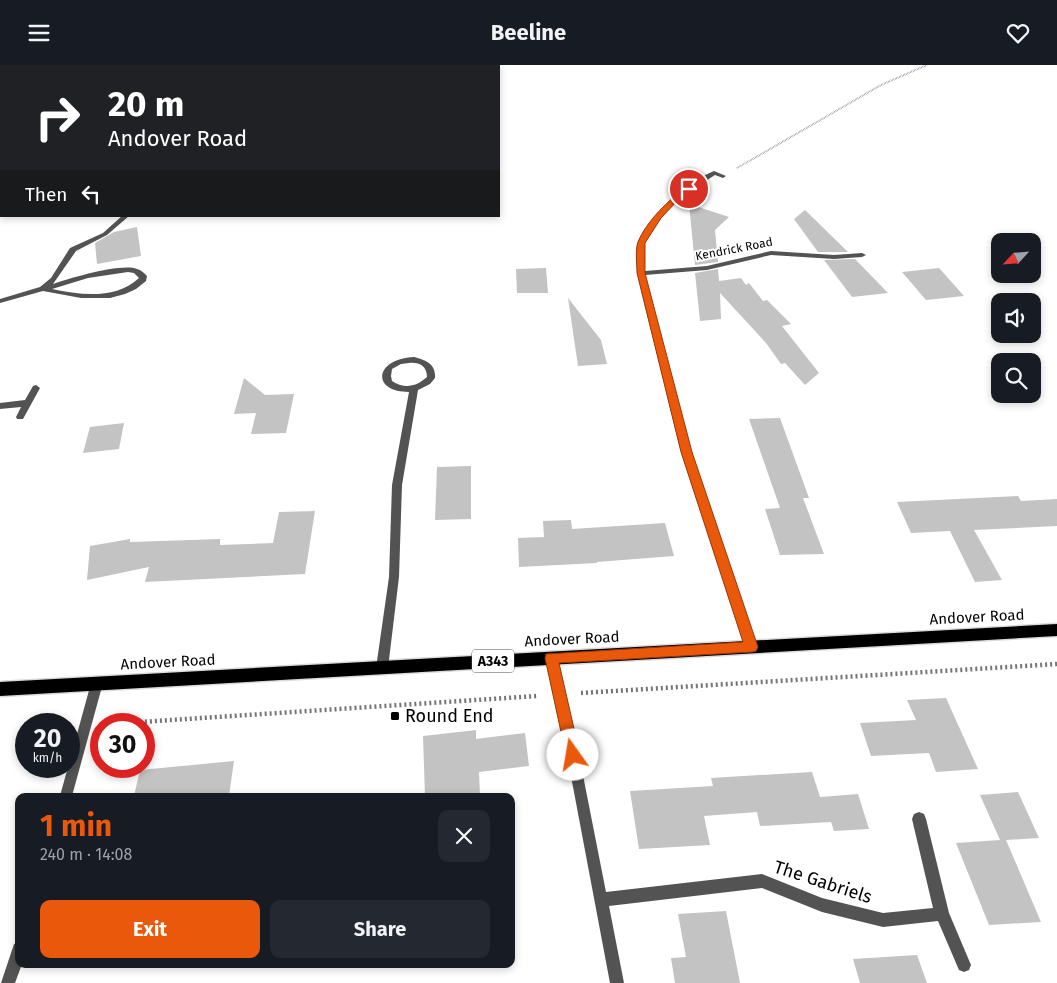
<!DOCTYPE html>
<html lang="en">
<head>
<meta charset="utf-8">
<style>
  body { margin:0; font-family:"Fira Sans",sans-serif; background:#242831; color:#f1f3f6; height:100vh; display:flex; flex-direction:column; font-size:19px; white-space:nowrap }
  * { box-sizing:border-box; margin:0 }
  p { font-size:16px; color:#9ea1a6 }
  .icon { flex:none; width:28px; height:28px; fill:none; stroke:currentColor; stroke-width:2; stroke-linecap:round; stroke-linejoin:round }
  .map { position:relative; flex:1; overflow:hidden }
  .panel { position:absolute; left:15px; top:728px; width:500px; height:175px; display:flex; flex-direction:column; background:#171b24; border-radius:10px; box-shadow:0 2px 8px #0003 }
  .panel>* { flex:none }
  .guide { position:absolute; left:0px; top:0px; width:500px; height:152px; box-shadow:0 2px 8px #0003; background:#202124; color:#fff; overflow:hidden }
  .needle { width:32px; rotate:244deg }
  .fabs { position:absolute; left:991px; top:168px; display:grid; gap:10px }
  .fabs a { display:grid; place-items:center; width:50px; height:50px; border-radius:10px; background:#171b24; box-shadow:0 2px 8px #0003; font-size:25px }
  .speed { position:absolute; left:15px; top:648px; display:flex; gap:10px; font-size:25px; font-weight:700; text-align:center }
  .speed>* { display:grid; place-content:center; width:65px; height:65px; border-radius:50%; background:#171b24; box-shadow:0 2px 8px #0003; line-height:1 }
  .speed small { font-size:12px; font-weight:400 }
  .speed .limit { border:8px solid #d22; background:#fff; color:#111 }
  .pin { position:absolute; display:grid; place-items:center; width:42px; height:42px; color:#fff; margin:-21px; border:2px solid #fff; border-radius:50%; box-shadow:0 1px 5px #0007 }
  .me { position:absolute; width:55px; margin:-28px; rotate:347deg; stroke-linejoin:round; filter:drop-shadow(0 0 4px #0008) }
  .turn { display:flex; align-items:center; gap:18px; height:105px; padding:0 25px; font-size:22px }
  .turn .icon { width:65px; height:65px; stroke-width:2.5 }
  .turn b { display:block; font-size:35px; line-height:42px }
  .then { display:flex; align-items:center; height:48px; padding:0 25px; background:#0003; gap:10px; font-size:19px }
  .round { display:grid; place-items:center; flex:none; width:52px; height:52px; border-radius:10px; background:#242831 }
  .summary { display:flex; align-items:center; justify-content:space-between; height:85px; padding:0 25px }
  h1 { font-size:30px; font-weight:700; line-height:38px; color:#ea580c }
  .primary-button { display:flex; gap:10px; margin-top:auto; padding:10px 25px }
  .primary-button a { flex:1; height:58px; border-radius:10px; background:#ea580c; color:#fff; font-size:20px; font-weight:700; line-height:58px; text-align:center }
  .primary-button a+a { background:#242831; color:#f1f3f6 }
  header { display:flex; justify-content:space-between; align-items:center; height:65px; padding:0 25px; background:#171b24; font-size:22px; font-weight:700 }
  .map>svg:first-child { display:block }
</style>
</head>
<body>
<header><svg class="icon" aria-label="menu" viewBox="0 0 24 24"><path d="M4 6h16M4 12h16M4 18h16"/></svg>Beeline<svg class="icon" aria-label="heart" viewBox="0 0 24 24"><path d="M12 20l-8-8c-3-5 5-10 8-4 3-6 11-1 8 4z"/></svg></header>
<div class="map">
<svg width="1057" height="918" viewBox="0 0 1057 918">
  <rect width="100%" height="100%" fill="#fff"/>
  <g fill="#c3c3c3">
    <path d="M689 139 729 152 715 165 718 197 695 200Z"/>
    <path d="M805 145 848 187H818L794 154Z"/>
    <path d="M137 162 141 191 97 199 95 178 114 167Z"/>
    <path d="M855 194 888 228 852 232 824 195Z"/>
    <path d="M546 203 548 228H517L516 204Z"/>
    <path d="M939 203 964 231 926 235 902 207Z"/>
    <path d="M718 204 719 216 741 213 746 220 749 218 763 236 767 235 791 259 782 261 819 308 805 320 785 298 781 299 766 278 720 228 721 254 700 256 695 208Z"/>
    <path d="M568 233 601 275 607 299 578 301Z"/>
    <path d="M244 313 265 330 294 329 286 368 251 369 256 348 234 349Z"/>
    <path d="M780 353 809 433H803L824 489 780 490 765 444 780 443 749 354Z"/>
    <path d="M124 358 119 384 83 388 90 362Z"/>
    <path d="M471 401V454L435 455 437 402Z"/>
    <path d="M1018 431 1021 436 1057 434V461L974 465 1002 515 975 517 950 466 911 468 897 437Z"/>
    <path d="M315 446 305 509 145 517 149 502 87 515 90 481 130 474V477L220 474V480L273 478 279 447Z"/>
    <path d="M571 455 572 464 665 458 674 491 597 497V498L519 502 518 473 544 472 543 456Z"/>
    <path d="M946 633 978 704 936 707 929 688 871 691 860 658 916 655 907 635Z"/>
    <path d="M476 665V674L525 668 529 701 479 707 480 731H425L423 671Z"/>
    <path d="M234 696 229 731H134L140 705Z"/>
    <path d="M812 707 820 732 858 729 869 764 834 766 831 757 760 761 757 747 704 751 710 780 639 784 630 726 713 721 711 713Z"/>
    <path d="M1018 727 1039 773 1006 775 1041 857 989 860 956 778 1000 775 980 730Z"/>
    <path d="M726 846 740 918H675L671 893 686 892 678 849Z"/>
    <path d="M917 890 927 918H860L853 894Z"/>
  </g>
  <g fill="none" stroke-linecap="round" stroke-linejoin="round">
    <g stroke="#dbdbdb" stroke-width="3">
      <path id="primary" d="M1057 559V571L0 631V617Z"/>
    </g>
    <path stroke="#757575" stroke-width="2" stroke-dasharray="0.5 1" stroke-linecap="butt" d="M737 103 881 20 927 0"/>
    <g stroke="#757575" stroke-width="4.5" stroke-dasharray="2 3" stroke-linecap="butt">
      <path d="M581 628 1057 599"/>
      <path d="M110 659 537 631"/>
    </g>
    <g fill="#535353" fill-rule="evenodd">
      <path d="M330 0H336L337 1H331Z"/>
      <path d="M122 151H129L107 170 76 186 53 219C71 213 121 198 137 204 141 205 144 208 147 211L146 216 136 224 125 229 110 233H81L43 226 0 238V234L40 222 51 213 70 183 103 168ZM128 207 134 208 139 213C115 235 81 230 52 224L88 213Z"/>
    </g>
    <g fill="#535353" fill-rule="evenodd">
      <rect x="0" y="64" width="1" height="4"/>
      <path d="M714 106 726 111 723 113 715 110 679 133 661 153 645 178V206L707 201 771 186 834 190 862 188 866 190 862 192 834 194 771 190 707 205 645 210 691 387 757 582 755 585 751 587 747 585 745 582 681 387 637 208C637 199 635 185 638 177 649 151 688 116 714 106Z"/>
      <path d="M414 292C426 295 436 299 435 313L430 319 418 325 402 420 399 512 388 603 386 607 382 608 378 607 376 603 389 512 392 420 409 327C371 327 374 294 414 292ZM409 298C419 297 427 301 427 312 416 322 404 324 392 316L391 311 392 304 401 299Z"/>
      <path d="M36 320 40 323 23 354H17L16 352 21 342 0 344V338L25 335 33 321Z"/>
      <path d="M551 588 555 589 557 593 579 690 606 827 762 809 822 833 883 848 933 843 912 754 914 749 919 747 924 749 926 754 949 848 971 900 969 905 964 907 959 905 938 856 883 862 822 847 762 823 609 841 624 918H610L567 690 545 593 547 589Z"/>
      <path d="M97 613 101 614 103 618 72 731H60L91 618 93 614Z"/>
      <path d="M19 877V899H22L15 918H1L14 879Z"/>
    </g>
    <use href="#primary" fill="#000" fill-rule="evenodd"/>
  </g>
  <path fill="#ea580c" stroke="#983908" d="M687 122 693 124 680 133 661 153 645 178V208L692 387 758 582 756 586 752 587 559 598 580 690 578 695 573 697 568 695 566 690 545 593 546 589 743 577 681 387 637 208C637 199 635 185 638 177 646 157 669 134 687 122Z"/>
  <rect fill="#000" stroke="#fff" stroke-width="2" x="390" y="646" width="10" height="10" rx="2.5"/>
  <g text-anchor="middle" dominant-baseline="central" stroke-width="4" stroke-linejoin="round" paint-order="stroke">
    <g font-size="12" fill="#000" stroke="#fff">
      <text transform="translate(734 184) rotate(-11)">Kendrick Road</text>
    </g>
    <rect fill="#fff" stroke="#4c4c4c" stroke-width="1" x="472" y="584.5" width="42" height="23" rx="4"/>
    <g font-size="14" font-weight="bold" fill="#000">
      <text x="493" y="596">A343</text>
    </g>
    <g font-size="15" fill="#000" stroke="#fff">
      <text transform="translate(977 552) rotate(-3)">Andover Road</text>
      <text transform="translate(572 574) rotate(-3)">Andover Road</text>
      <text transform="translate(168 597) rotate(-3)">Andover Road</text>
    </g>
    <g font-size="18" fill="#000" stroke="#fff" text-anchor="start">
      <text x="405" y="651">Round End</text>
    </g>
    <g font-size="18" fill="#000" stroke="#fff">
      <text transform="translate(823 817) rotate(18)">The Gabriels</text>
    </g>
  </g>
</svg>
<div class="fabs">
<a><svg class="needle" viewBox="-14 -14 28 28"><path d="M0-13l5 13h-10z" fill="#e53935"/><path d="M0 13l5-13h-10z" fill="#9ea1a6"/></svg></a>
<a><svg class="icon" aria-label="sound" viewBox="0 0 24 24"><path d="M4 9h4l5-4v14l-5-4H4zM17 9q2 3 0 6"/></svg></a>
<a><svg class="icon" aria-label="search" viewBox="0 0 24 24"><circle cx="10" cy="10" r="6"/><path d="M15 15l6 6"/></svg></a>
</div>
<div class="speed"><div>20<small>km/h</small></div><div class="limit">30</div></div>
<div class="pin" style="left:689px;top:124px;background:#d93025"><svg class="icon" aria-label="arrive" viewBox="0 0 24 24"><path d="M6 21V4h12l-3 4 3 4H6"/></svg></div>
<svg class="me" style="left:573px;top:690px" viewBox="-20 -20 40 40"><circle r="19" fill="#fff"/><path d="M0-13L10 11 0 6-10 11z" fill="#ea580c"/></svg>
<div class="guide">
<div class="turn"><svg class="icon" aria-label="right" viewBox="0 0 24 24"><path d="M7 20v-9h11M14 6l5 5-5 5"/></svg><div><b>20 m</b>Andover Road</div></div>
<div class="then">Then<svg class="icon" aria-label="left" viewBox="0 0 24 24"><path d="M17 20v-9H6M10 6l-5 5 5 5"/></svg></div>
</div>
<section class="panel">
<div class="summary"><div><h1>1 min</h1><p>240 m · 14:08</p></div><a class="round"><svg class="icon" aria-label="close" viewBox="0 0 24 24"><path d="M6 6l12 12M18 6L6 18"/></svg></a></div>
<div class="primary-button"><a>Exit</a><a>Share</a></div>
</section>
</div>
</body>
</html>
